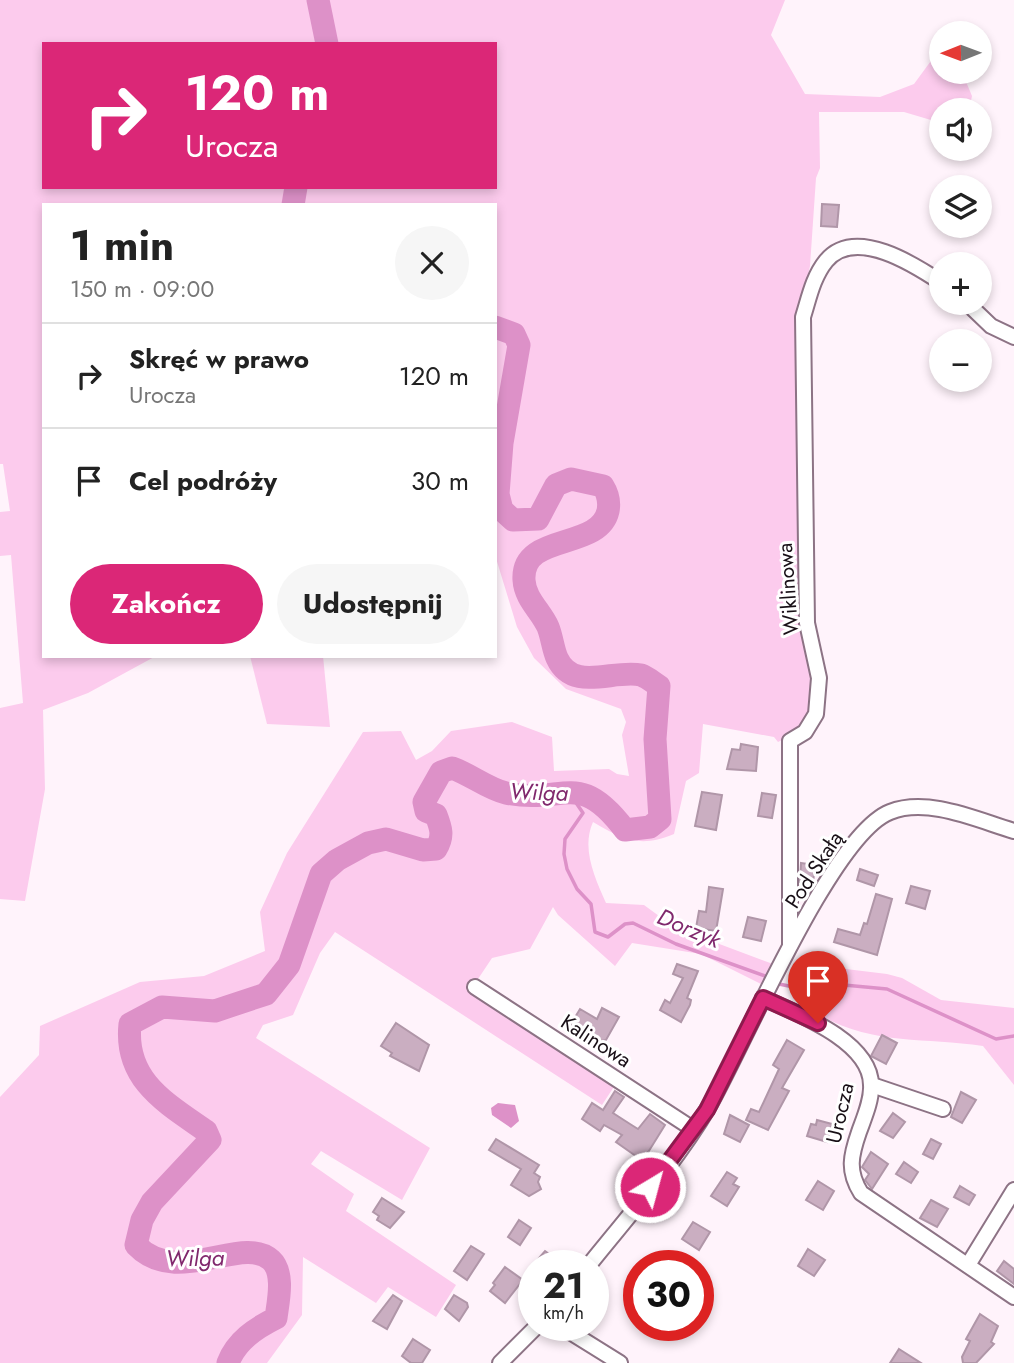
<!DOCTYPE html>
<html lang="pl">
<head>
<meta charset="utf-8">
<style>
  body { margin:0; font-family:Jost,sans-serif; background:#f6f6f6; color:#222; height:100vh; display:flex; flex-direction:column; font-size:26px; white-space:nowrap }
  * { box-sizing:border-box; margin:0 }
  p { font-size:23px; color:#767676 }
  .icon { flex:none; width:38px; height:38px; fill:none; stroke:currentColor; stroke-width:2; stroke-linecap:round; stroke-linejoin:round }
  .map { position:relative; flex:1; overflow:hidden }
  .details { position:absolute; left:42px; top:203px; width:455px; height:455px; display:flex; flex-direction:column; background:#fff; border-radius:0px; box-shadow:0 4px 10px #0003 }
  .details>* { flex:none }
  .guide { position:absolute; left:42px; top:42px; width:455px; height:147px; border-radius:0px; box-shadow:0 4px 10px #0003; background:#db2777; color:#fff; overflow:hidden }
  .needle { width:46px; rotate:269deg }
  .fabs { position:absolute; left:929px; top:21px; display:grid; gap:14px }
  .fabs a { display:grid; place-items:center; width:63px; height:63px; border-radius:50%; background:#fff; box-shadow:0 4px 10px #0003; font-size:35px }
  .speed { position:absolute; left:518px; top:1250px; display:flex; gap:14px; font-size:35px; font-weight:700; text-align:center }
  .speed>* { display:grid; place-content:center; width:91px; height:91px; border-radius:50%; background:#fff; box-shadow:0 4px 10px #0003; line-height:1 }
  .speed small { font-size:18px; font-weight:400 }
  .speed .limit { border:10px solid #d22; background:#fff; color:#111 }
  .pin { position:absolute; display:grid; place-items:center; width:60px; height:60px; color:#fff; margin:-72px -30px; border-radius:50% 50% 50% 0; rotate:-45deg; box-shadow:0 0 7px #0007 }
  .pin .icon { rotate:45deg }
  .me { position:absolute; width:77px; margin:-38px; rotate:37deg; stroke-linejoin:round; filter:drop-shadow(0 0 5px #0008) }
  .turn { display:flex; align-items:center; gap:24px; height:147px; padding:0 28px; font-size:32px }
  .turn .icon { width:91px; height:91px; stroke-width:2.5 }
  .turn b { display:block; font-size:49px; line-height:60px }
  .round { display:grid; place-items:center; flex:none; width:74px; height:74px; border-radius:37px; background:#f6f6f6 }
  .head { display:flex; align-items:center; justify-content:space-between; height:119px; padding:0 28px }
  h1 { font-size:42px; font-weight:700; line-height:52px }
  .button { display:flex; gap:14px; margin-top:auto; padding:14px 28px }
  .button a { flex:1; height:80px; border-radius:42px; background:#db2777; color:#fff; font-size:28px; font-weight:700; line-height:80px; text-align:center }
  .button a+a { background:#f6f6f6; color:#222 }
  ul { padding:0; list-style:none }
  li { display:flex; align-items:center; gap:21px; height:105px; padding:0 28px; border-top:2px solid #e0e0e0 }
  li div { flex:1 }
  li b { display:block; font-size:26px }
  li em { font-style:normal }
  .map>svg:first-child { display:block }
</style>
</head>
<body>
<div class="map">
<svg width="1014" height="1363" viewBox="0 0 1014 1363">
  <rect width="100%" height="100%" fill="#fff3fb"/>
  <g fill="#fccbed" fill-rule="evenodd">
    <path d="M0 0H785L771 35 805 94 880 97 914 84 936 54 941 55 942 72H962L972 96 969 110H942L941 123 904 112H819L820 168 816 178 810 266 799 319 814 681 809 717 800 731 778 742 774 737 703 724 699 773 686 781 674 834C640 848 624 840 593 822 581 849 595 878 606 903L644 905 674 927 773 964 761 984 701 954 632 943 615 966 558 915 553 907 530 949 492 958 472 988 617 1082 602 1105 335 932 320 953 293 1015 263 1025 256 1038 430 1148 402 1200 321 1151 311 1164 354 1194 346 1211 456 1285 436 1317 388 1287 376 1303 303 1257 302 1315 267 1363H0V1097L39 1055 40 1026 140 982 204 976 265 951 260 912 287 853 363 732 401 731 416 760 432 751 451 731 512 722 552 737 554 771 609 769 617 774 629 776 622 735 626 722 621 709 566 689 534 658 517 627 495 555V205H44V656H156L88 693 43 710 45 789 25 901 0 899V708L23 703 11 555 0 556V512L10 511 3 464H0ZM44 44H495V187H44Z"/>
    <path d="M250 656H323L330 727 267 724Z"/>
    <path d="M813 965 887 974 902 978 941 1000 1014 1008V1085L983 1046C925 1037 874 1046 820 1015 813 1011 803 1006 799 998 796 989 799 980 801 972Z"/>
  </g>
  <path fill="#dd91c8" d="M498 1103 515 1105 519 1121 511 1128 492 1115 491 1108Z"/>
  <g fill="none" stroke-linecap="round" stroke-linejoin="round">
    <g stroke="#dd91c8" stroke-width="3.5">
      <path d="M568 791 583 813 565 839 564 854 567 869 577 889 591 904 595 932 608 937 625 924 633 923 676 944 765 976"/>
      <path d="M779 984 813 991 844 985 887 989 996 1039 1014 1036"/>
    </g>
    <g stroke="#dd91c8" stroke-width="23">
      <path d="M318 0 327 44"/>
      <path d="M293 205 296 187"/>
      <path d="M228 1363C236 1341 256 1328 276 1318 278 1302 285 1273 271 1260 242 1234 177 1288 136 1245L142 1220 152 1202 210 1140 206 1131C166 1103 124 1080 130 1024L162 1007 215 1011 266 994 289 965 321 874 337 860 368 843 386 839 423 850 436 849C444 836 441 828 436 815L426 811 424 802 441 772 452 768C470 774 488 789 506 793 565 805 578 768 625 830L650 827 660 819 655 739 659 686C654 683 647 677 641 675 613 669 573 693 557 658 553 649 552 637 548 627 541 611 525 599 524 580 521 532 599 551 608 511 610 501 608 494 603 486L571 479 556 485 538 519 513 520 502 510 498 494 502 443 519 345 514 334 495 327"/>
    </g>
  </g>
  <g fill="#caaec1" stroke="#b096a8" stroke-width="2">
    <path d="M822 204 839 205 837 227 821 226Z"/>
    <path d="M741 744 758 747 756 771 727 769 732 749 740 750Z"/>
    <path d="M702 792 722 795 716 830 695 826Z"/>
    <path d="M762 793 776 795 772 818 758 816Z"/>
    <path d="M801 863 815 865 813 883 800 882Z"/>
    <path d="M860 869 878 875 874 886 857 880Z"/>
    <path d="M911 886 930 891 925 909 906 903Z"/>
    <path d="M709 887 723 889 716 931 696 928 699 911 706 912Z"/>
    <path d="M876 894 892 899 877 955 834 942 838 929 860 935 864 923 867 924Z"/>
    <path d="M748 917 766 921 761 941 743 937Z"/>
    <path d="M677 964 698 971 687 998 691 1000 690 1005 681 1022 660 1010 665 1000 670 1003 683 978 673 974Z"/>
    <path d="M602 1008 619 1017 606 1040 602 1041 571 1024 580 1009 597 1019Z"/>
    <path d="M396 1023 429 1045 419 1071 390 1056 392 1053 381 1046Z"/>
    <path d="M882 1035 897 1043 886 1064 871 1056Z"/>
    <path d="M787 1040 804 1050 782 1088 789 1091 768 1130 746 1120 751 1109 759 1112 779 1069 773 1065Z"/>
    <path d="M615 1091 624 1097 613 1113 630 1124 638 1129 650 1114 665 1125 647 1154 645 1153 640 1159 616 1142 622 1135 604 1125 600 1131 582 1119 592 1103 603 1110Z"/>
    <path d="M961 1092 976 1100 962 1123 951 1117Z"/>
    <path d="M893 1113 905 1122 893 1138 880 1131Z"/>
    <path d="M730 1115 749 1125 740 1142 724 1134Z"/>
    <path d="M817 1120 832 1124 827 1142 807 1136 811 1124 816 1125Z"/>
    <path d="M496 1139 539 1165 534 1173 540 1177 538 1182 541 1189 529 1196 511 1185 521 1169 489 1150Z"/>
    <path d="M931 1139 941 1144 933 1159 923 1154Z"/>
    <path d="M871 1152 888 1164 872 1189 865 1180 869 1174 862 1167Z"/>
    <path d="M904 1162 918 1172 911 1183 896 1174Z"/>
    <path d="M727 1172 737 1178 733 1184 739 1187 727 1206 711 1196Z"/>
    <path d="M818 1181 834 1191 823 1210 806 1200Z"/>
    <path d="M960 1186 975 1195 969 1205 954 1197Z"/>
    <path d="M382 1198 404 1212 390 1228 377 1220 379 1216 373 1212Z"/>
    <path d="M931 1200 948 1209 937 1227 920 1218Z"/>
    <path d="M519 1220 531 1228 520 1245 508 1237Z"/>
    <path d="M693 1222 710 1232 699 1250 682 1239Z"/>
    <path d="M471 1246 484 1254 467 1280 454 1271Z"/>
    <path d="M808 1249 825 1260 814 1276 798 1266Z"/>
    <path d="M545 1251 564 1265H533Z"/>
    <path d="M1004 1261 1014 1269V1284L997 1271Z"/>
    <path d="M505 1267 523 1280 505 1303 490 1291 495 1285 493 1283Z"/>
    <path d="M393 1295 402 1301 387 1329 373 1321Z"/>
    <path d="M454 1295 467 1303 468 1307 459 1321 445 1309Z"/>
    <path d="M980 1314 998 1326 991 1342 994 1344 976 1363H963L962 1357 970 1341 966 1339Z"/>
    <path d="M413 1339 430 1350 422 1363H411L402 1356Z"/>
    <path d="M899 1349 921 1363H890Z"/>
  </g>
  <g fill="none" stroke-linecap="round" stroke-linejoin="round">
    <g stroke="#8d7385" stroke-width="18">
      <g id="minor">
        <path d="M967 303 991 326 1014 337"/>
        <path d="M790 945V741L805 732 816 714 819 678 807 623 803 317C809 298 813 277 826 261 855 226 915 265 942 283"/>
        <path d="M475 987 693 1129"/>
        <path d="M763 998C796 1013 871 1041 871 1085 872 1100 864 1118 859 1132 851 1155 847 1171 861 1193L1014 1297"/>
        <path d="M872 1085 943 1109"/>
        <path d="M589 1265C629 1215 675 1164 708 1108 743 1048 831 835 890 812 928 797 977 820 1014 831"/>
        <path d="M968 1265 1014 1190"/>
        <path d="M559 1325 620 1363"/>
        <path d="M500 1363 538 1325"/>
      </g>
    </g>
    <use href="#minor" stroke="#fff" stroke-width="14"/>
  </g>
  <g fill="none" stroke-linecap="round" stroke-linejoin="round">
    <g stroke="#8e194d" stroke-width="18">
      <path id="route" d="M650 1187 707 1110 763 998 818 1023"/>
    </g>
    <use href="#route" stroke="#db2777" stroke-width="12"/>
  </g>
  <g text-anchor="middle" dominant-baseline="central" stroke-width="6" stroke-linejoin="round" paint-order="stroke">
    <g font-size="21" fill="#180f16" stroke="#fff">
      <text transform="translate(788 589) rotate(-94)">Wiklinowa</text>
      <text transform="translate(814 870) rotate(-57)">Pod Skałą</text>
      <text transform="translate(596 1041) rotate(33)">Kalinowa</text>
      <text transform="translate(840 1113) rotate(-77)">Urocza</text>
    </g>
    <g font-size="23" font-style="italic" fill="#80286d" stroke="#fff">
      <text transform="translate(539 792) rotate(2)">Wilga</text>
      <text transform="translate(689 928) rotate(23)">Dorzyk</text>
      <text transform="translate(195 1258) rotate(-1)">Wilga</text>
    </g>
  </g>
</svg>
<div class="fabs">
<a><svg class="needle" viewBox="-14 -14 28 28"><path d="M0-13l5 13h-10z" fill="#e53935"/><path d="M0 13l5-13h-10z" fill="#767676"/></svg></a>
<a><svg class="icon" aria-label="sound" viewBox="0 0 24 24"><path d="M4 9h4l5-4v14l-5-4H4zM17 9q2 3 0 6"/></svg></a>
<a><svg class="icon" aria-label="layers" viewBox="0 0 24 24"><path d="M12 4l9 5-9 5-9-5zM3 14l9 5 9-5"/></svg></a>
<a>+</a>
<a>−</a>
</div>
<div class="speed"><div>21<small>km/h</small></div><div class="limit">30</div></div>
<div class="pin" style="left:818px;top:1023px;background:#d93025"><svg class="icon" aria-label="arrive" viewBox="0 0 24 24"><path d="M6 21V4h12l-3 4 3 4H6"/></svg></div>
<svg class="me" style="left:650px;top:1187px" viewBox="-20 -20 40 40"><circle r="17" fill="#db2777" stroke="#fff" stroke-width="3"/><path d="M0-11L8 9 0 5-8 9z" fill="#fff"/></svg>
<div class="guide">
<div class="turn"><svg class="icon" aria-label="right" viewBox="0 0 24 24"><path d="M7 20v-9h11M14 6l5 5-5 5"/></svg><div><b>120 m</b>Urocza</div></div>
</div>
<section class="details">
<div class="head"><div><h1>1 min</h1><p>150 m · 09:00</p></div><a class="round"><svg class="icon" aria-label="close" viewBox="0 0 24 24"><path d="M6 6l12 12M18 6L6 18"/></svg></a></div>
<ul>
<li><svg class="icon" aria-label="right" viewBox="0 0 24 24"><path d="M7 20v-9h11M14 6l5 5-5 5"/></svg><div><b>Skręć w prawo</b><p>Urocza</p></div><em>120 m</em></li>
<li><svg class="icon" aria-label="arrive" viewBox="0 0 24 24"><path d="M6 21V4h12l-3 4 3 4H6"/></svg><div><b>Cel podróży</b></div><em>30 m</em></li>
</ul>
<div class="button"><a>Zakończ</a><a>Udostępnij</a></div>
</section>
</div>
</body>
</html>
